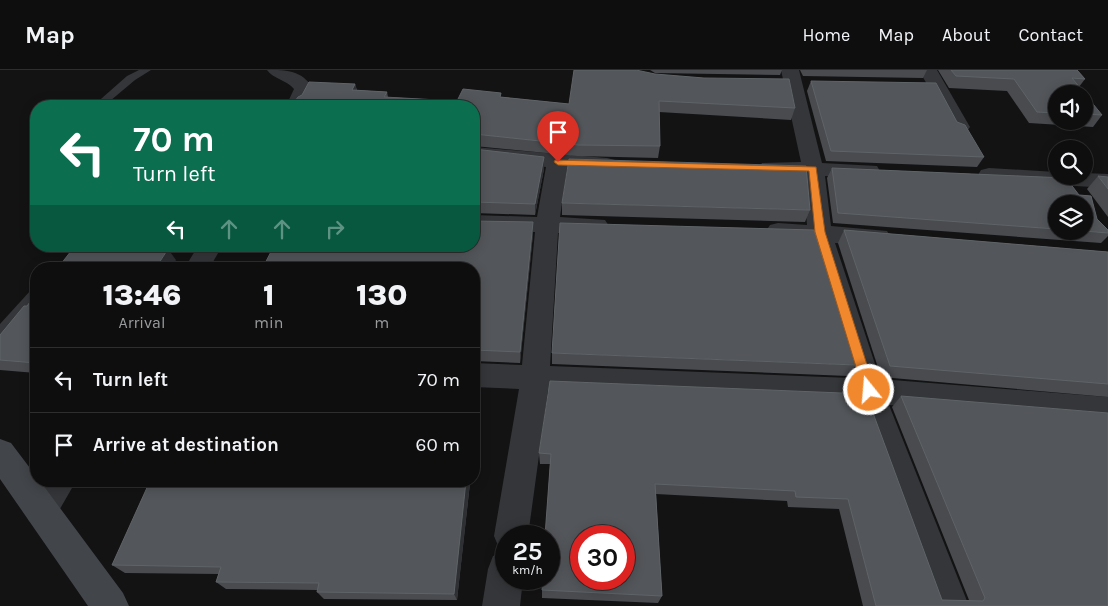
<!DOCTYPE html>
<html lang="en">
<head>
<meta charset="utf-8">
<style>
  body { margin:0; font-family:Karla,sans-serif; background:#1c1c1d; color:#f1f3f6; height:100vh; display:flex; flex-direction:column; font-size:19px; white-space:nowrap }
  * { box-sizing:border-box; margin:0 }
  p { font-size:16px; color:#9b9c9e }
  .icon { flex:none; width:28px; height:28px; fill:none; stroke:currentColor; stroke-width:2; stroke-linecap:round; stroke-linejoin:round }
  .map { position:relative; flex:1; overflow:hidden }
  .side { position:absolute; left:30px; top:192px; width:450px; height:225px; display:flex; flex-direction:column; background:#0e0e0f; border-radius:20px; box-shadow:0 2px 12px #0003,0 0 0 1px #2e2e2f }
  .side>* { flex:none }
  .guide { position:absolute; left:30px; top:30px; width:450px; height:152px; border-radius:20px; box-shadow:0 2px 12px #0003,0 0 0 1px #2e2e2f; background:#0b6e4f; color:#fff; overflow:hidden }
  .tools { position:absolute; left:1048px; top:15px; display:grid; gap:10px }
  .tools a { display:grid; place-items:center; width:45px; height:45px; border-radius:50%; background:#0e0e0f; box-shadow:0 2px 12px #0003,0 0 0 1px #2e2e2f; font-size:25px }
  .speed { position:absolute; left:495px; top:455px; display:flex; gap:10px; font-size:25px; font-weight:700; text-align:center }
  .speed>* { display:grid; place-content:center; width:65px; height:65px; border-radius:50%; background:#0e0e0f; box-shadow:0 2px 12px #0003,0 0 0 1px #2e2e2f; line-height:1 }
  .speed small { font-size:12px; font-weight:400 }
  .speed .limit { border:8px solid #d22; background:#fff; color:#111 }
  .pin { position:absolute; display:grid; place-items:center; width:42px; height:42px; color:#fff; margin:-51px -21px; border-radius:50% 50% 50% 0; rotate:-45deg; box-shadow:0 0 5px #0007 }
  .pin .icon { rotate:45deg }
  .me { position:absolute; width:55px; margin:-28px; rotate:343deg; stroke-linejoin:round; filter:drop-shadow(0 0 4px #0008) }
  .turn { display:flex; align-items:center; gap:18px; height:105px; padding:0 20px; font-size:22px }
  .turn .icon { width:65px; height:65px; stroke-width:2.5 }
  .turn b { display:block; font-size:35px; line-height:42px }
  .lanes { display:flex; align-items:center; height:48px; padding:0 20px; background:#0003; justify-content:center; gap:25px; direction:ltr }
  .lanes .off { opacity:.35 }
  .eta { display:flex; justify-content:space-evenly; align-items:center; height:85px; text-align:center }
  .eta b { font-size:30px; font-weight:800; line-height:35px }
  ul { padding:0; list-style:none }
  li { display:flex; align-items:center; gap:15px; height:65px; padding:0 20px; border-top:1px solid #2e2e2f }
  li div { flex:1 }
  li b { display:block; font-size:19px }
  li em { font-style:normal }
  header { display:flex; align-items:center; gap:30px; box-sizing:border-box; height:70px; padding:0 25px; background:#0e0e0f; border-bottom:1px solid #2e2e2f }
  header strong { font-size:24px }
  nav { display:flex; gap:28px; margin-inline-start:auto; font-size:18px }
  .map>svg:first-child { display:block }
</style>
</head>
<body>
<header>
<strong>Map</strong>
<nav><a>Home</a><a>Map</a><a>About</a><a>Contact</a></nav>
</header>
<div class="map">
<svg width="1108" height="536" viewBox="0 0 1108 536">
  <rect width="100%" height="100%" fill="#131314"/>
  <g fill="none" stroke-linecap="round" stroke-linejoin="round">
    <g fill="#343639" fill-rule="evenodd">
      <path d="M139 0H151L135 10 104 36H93L127 6Z"/>
      <path d="M36 219V233L5 268 0 270V254L31 220Z"/>
    </g>
    <g fill="#343639" fill-rule="evenodd">
      <path d="M267 0C287 0 301 0 313 18L304 36H286L294 19C287 10 273 9 267 0Z"/>
      <path d="M781 0H799L822 93 877 96 880 101 877 106 869 108 825 106 831 156 887 161 891 167 887 173 879 175 835 173 880 309 1108 327V353L889 335 969 536H931L859 333 548 320 528 466H506V481L499 478 494 466 519 319 474 317V293L522 295 535 162 474 161V145L537 147 546 97 474 89V77L607 88 615 90 618 95 615 100 607 102 567 99 560 147 605 150 609 156 605 162 597 164 558 163 550 296 851 308 811 171 770 167 766 161 770 155 778 153 807 155 803 106 762 103 759 98 762 93 801 92Z"/>
      <path d="M919 0H937L970 57 967 61 960 63 953 61Z"/>
      <path d="M989 98 1056 102V106H1084V103L1108 104V118L981 110 978 105 981 100Z"/>
      <path d="M198 176H222L209 199H184Z"/>
      <path d="M41 411H76L53 451 41 456 29 451 24 440Z"/>
      <path d="M506 481V509H523L520 536H482L488 499 493 486Z"/>
    </g>
    <path fill="#424549" fill-rule="evenodd" d="M0 369 11 373 36 406V411H40L123 523 129 536H88L0 409Z"/>
  </g>
  <g fill="#494b4f" fill-rule="evenodd">
    <path d="M650 0H782L780 5 655 3Z"/>
    <path d="M800 0H927L923 8 803 6Z"/>
    <path d="M938 0H1077L1085 9 1079 17 1102 45 1093 57 1029 53 1007 21 949 18ZM1056 24H1084V51H1056Z"/>
    <path d="M638 1 795 38 791 50 659 42 660 76 658 88 577 86 474 76V36L302 25 355 14 357 20 387 22 388 27 457 31 502 27 569 34Z"/>
    <path d="M811 11 957 52 984 87 977 97 826 91 807 21Z"/>
    <path d="M474 79 544 99 535 145 474 143Z"/>
    <path d="M832 98 1066 108 1079 125 1091 126 1097 149 1108 160V166L1101 173 833 153 827 108ZM1056 134H1084V161H1056Z"/>
    <path d="M1098 106 1108 107V147L1087 119Z"/>
    <path d="M562 133 810 140 805 152 562 145Z"/>
    <path d="M844 160 1108 182V327L881 307 838 173Z"/>
    <path d="M533 164 520 293 474 291V199Z"/>
    <path d="M36 224V303L0 300V265L27 236Z"/>
    <path d="M552 283 856 295 848 306 552 294Z"/>
    <path d="M866 324 942 530H969L892 337 901 326 1108 536H863L839 439 788 437 787 431 656 424 662 526 658 533 542 528V520L550 394H540L539 383Z"/>
    <path d="M470 413 457 530 324 529 317 522 318 520 226 519 216 512 219 504 125 503 112 495Z"/>
  </g>
  <g fill="#2f3033">
    <path d="M355 14 358 25 352 20Z"/>
    <path d="M544 87V99L535 145V134Z"/>
    <path d="M533 152V164L520 293V282Z"/>
    <path d="M140 176H157L148 189 140 177Z"/>
    <path d="M168 179 176 190 170 199 159 193Z"/>
    <path d="M466 411H469L470 413 457 530 454 524Z"/>
  </g>
  <g fill="#53565a" stroke="#5f6468" fill-rule="evenodd">
    <path d="M574 0H636L655 4 704 8 789 9 795 38 659 31 660 76 578 75 474 64V36H291L298 27 302 25 309 12 355 14 352 20 387 22 384 27 457 31 463 19 501 23 500 27 569 34Z"/>
    <path d="M951 0H1077L1085 9 1072 8 1102 45 1084 44V24H1056V43L1037 42 1014 9 956 6Z"/>
    <path d="M811 11 936 13 957 52 965 55 984 87 831 81Z"/>
    <path d="M474 79 544 87 535 134 474 132Z"/>
    <path d="M569 89 806 96 810 140 562 133Z"/>
    <path d="M832 98 1066 108 1079 125 1091 126 1097 149 1108 160V163L1084 161V134H1056V159L838 143Z"/>
    <path d="M1098 106 1108 107V119Z"/>
    <path d="M474 151 533 152 520 282 474 280V199H262L274 176H474Z"/>
    <path d="M560 153 814 160 856 295 552 283Z"/>
    <path d="M844 160 1108 182V314L890 296Z"/>
    <path d="M75 176H140V177L168 179 159 193 230 199H57Z"/>
    <path d="M36 224V293L0 290V265L24 236H27Z"/>
    <path d="M550 311 866 324 942 530 983 531 985 528 901 326 1108 343V536H876L848 429 796 427 795 421 655 414 662 526 542 520 543 509H549V466H545L551 384 539 383ZM581 466H624V509H581Z"/>
    <path d="M150 411H466L454 524 317 522 319 513 216 512 221 497 112 495Z"/>
  </g>
  <path fill="#f2882d" stroke="#9d581d" d="M555 90 816 97 825 162 875 320 873 324H864L863 320 815 162 809 101 558 95 554 92Z"/>
</svg>
<div class="tools">
<a><svg class="icon" aria-label="sound" viewBox="0 0 24 24"><path d="M4 9h4l5-4v14l-5-4H4zM17 9q2 3 0 6"/></svg></a>
<a><svg class="icon" aria-label="search" viewBox="0 0 24 24"><circle cx="10" cy="10" r="6"/><path d="M15 15l6 6"/></svg></a>
<a><svg class="icon" aria-label="layers" viewBox="0 0 24 24"><path d="M12 4l9 5-9 5-9-5zM3 14l9 5 9-5"/></svg></a>
</div>
<div class="speed"><div>25<small>km/h</small></div><div class="limit">30</div></div>
<div class="pin" style="left:558px;top:92px;background:#d93025"><svg class="icon" aria-label="arrive" viewBox="0 0 24 24"><path d="M6 21V4h12l-3 4 3 4H6"/></svg></div>
<svg class="me" style="left:869px;top:320px" viewBox="-20 -20 40 40"><circle r="17" fill="#f2882d" stroke="#fff" stroke-width="3"/><path d="M0-11L8 9 0 5-8 9z" fill="#fff"/></svg>
<div class="guide">
<div class="turn"><svg class="icon" aria-label="left" viewBox="0 0 24 24"><path d="M17 20v-9H6M10 6l-5 5 5 5"/></svg><div><b>70 m</b>Turn left</div></div>
<div class="lanes"><svg class="icon" aria-label="left" viewBox="0 0 24 24"><path d="M17 20v-9H6M10 6l-5 5 5 5"/></svg><svg class="icon off" aria-label="ahead" viewBox="0 0 24 24"><path d="M12 20V5M6 11l6-6 6 6"/></svg><svg class="icon off" aria-label="ahead" viewBox="0 0 24 24"><path d="M12 20V5M6 11l6-6 6 6"/></svg><svg class="icon off" aria-label="right" viewBox="0 0 24 24"><path d="M7 20v-9h11M14 6l5 5-5 5"/></svg></div>
</div>
<section class="side">
<div class="eta">
<div><b>13:46</b><p>Arrival</p></div>
<div><b>1</b><p>min</p></div>
<div><b>130</b><p>m</p></div>
</div>
<ul>
<li><svg class="icon" aria-label="left" viewBox="0 0 24 24"><path d="M17 20v-9H6M10 6l-5 5 5 5"/></svg><div><b>Turn left</b></div><em>70 m</em></li>
<li><svg class="icon" aria-label="arrive" viewBox="0 0 24 24"><path d="M6 21V4h12l-3 4 3 4H6"/></svg><div><b>Arrive at destination</b></div><em>60 m</em></li>
</ul>
</section>
</div>
</body>
</html>
